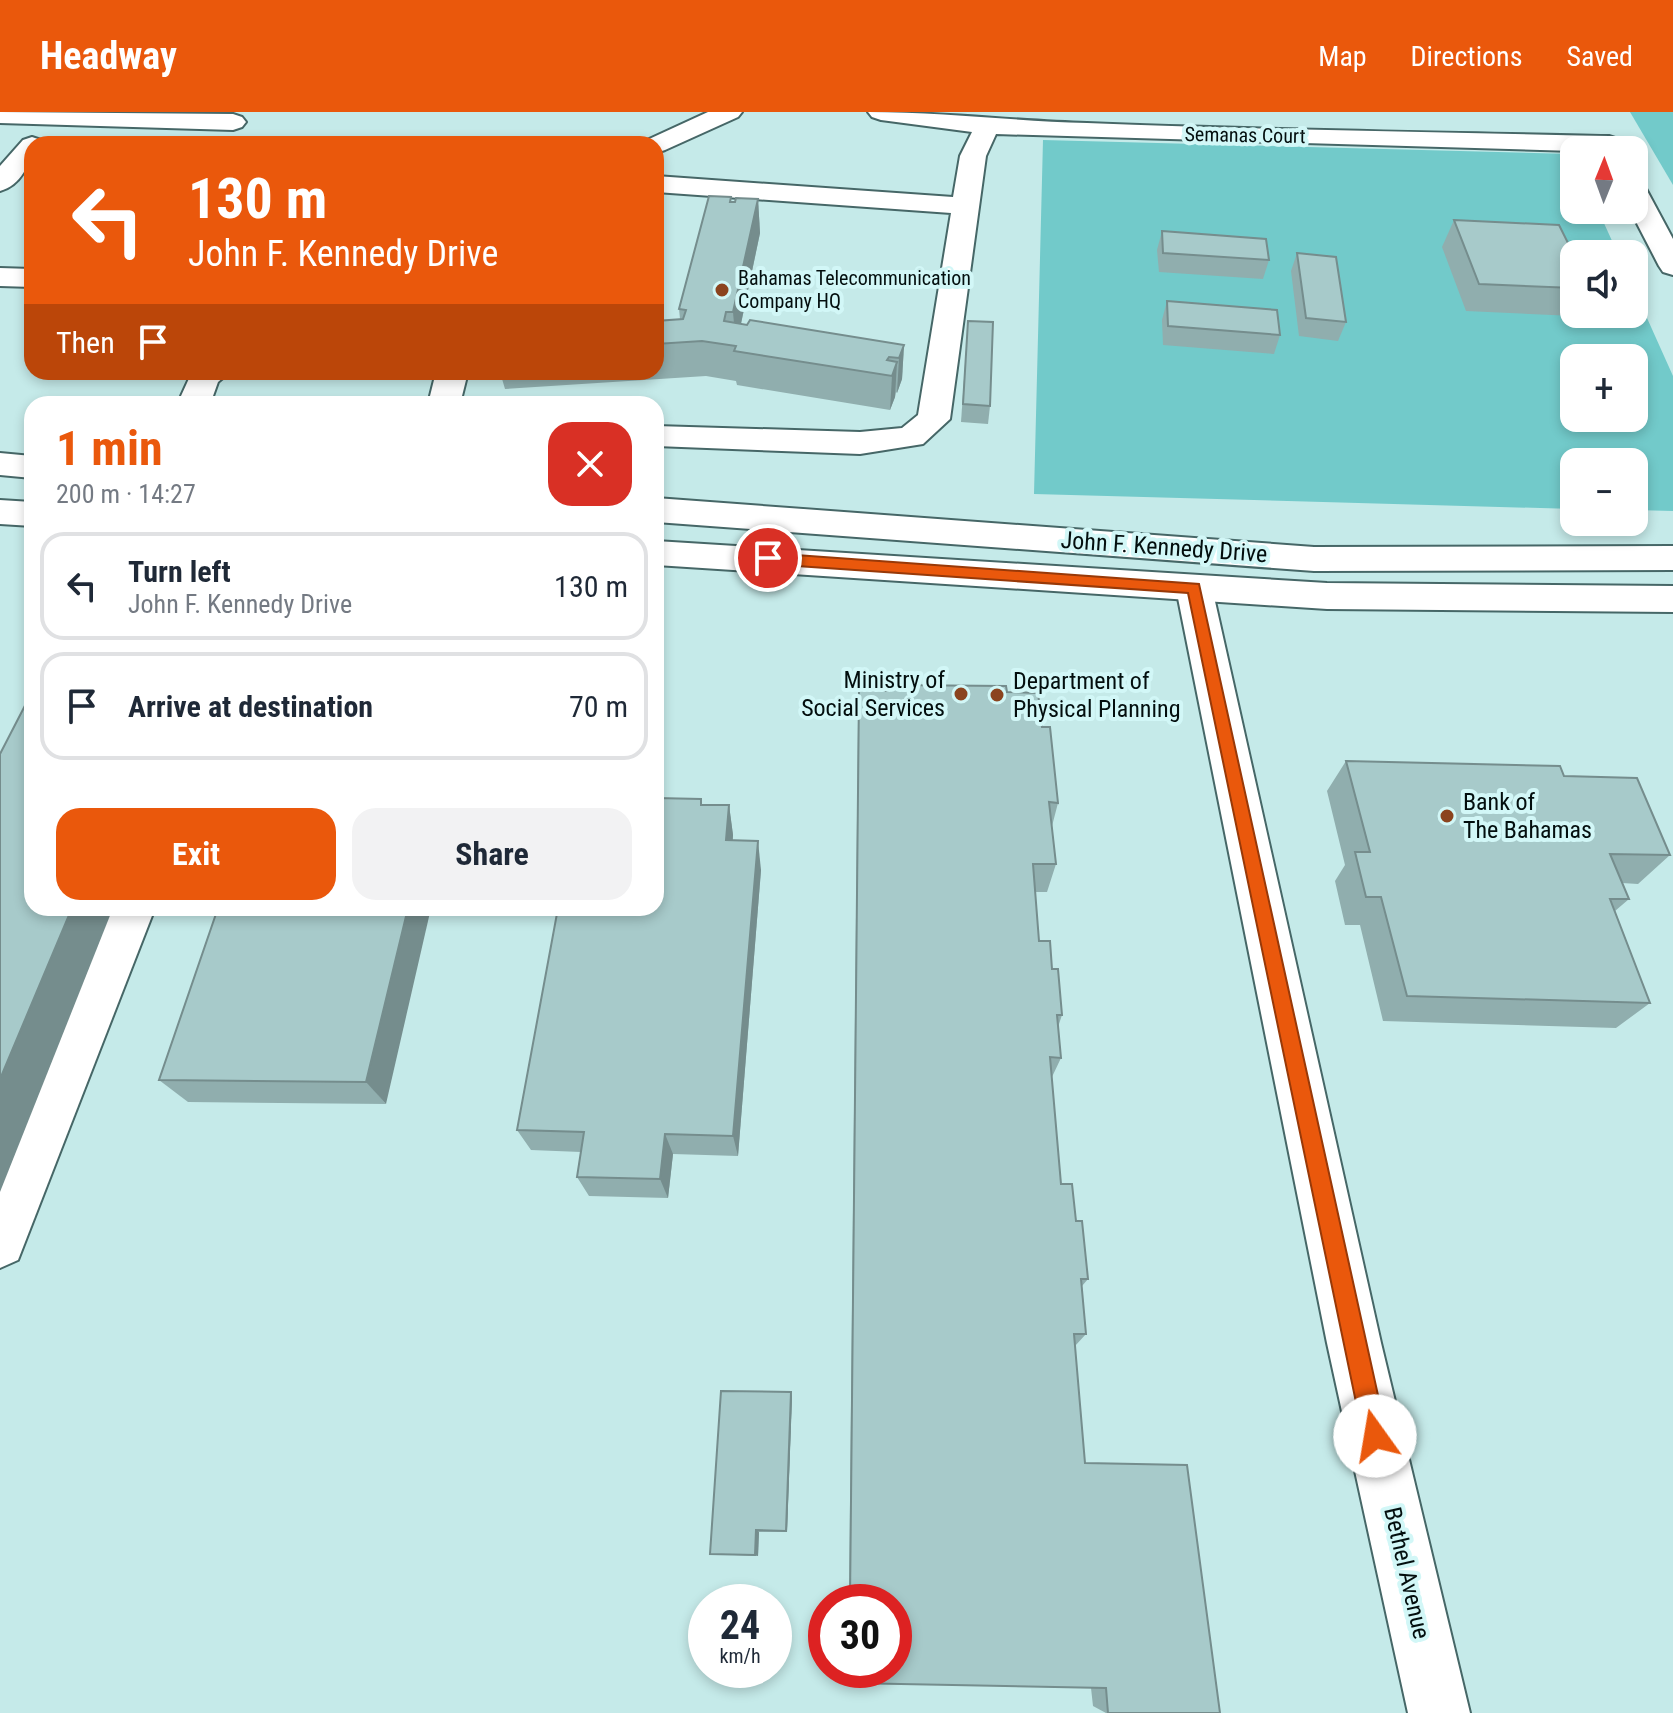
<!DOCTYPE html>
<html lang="en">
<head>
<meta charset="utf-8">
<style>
  body { margin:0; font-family:"Roboto Condensed",sans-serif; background:#f2f2f3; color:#1f2937; height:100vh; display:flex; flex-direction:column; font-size:30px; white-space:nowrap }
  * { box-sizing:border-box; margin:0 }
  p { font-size:26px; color:#747a83 }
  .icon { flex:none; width:44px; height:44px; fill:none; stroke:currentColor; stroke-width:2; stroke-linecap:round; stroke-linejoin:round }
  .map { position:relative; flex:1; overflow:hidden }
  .sheet { position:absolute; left:24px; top:284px; width:640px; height:520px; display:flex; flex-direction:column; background:#fff; border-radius:24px; box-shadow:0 4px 12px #0003 }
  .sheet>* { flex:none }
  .guide { position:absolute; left:24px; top:24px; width:640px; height:244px; border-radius:24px; box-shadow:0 4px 12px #0003; background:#ea580c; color:#fff; overflow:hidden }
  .needle { width:52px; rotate:1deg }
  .buttons { position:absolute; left:1560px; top:24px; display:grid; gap:16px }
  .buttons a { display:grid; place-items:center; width:88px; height:88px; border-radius:16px; background:#fff; box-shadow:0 4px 12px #0003; font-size:40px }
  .speed { position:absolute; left:688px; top:1472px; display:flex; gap:16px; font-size:40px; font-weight:700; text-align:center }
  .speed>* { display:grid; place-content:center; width:104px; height:104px; border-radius:50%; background:#fff; box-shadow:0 4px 12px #0003; line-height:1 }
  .speed small { font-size:20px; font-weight:400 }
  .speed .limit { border:12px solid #d22; background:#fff; color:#111 }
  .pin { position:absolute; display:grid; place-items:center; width:68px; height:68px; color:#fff; margin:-34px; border:4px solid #fff; border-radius:50%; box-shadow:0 2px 8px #0007 }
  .me { position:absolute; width:88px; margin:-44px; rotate:347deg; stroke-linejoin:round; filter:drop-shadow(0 0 6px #0008) }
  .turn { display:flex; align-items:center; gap:28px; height:168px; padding:0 32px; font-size:36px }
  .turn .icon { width:104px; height:104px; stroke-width:2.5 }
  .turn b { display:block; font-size:56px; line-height:68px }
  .then { display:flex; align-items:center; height:76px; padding:0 32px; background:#0003; gap:16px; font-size:30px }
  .round { display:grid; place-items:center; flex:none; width:84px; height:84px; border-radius:24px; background:#f2f2f3 }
  .head { display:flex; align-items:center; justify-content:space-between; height:136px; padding:0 32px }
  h1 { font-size:48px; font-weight:700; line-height:60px; color:#ea580c }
  .cta { display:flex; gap:16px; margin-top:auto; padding:16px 32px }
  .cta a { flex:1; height:92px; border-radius:24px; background:#ea580c; color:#fff; font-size:32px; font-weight:700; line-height:92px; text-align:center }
  .cta a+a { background:#f2f2f3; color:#1f2937 }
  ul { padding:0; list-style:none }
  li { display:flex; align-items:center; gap:24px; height:108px; margin:0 16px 12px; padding:0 16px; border:4px solid #e0e1e3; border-radius:24px }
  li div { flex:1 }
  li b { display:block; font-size:30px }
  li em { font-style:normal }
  header { display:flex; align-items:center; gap:48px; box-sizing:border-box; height:112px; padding:0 40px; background:#ea580c; color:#fff }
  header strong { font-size:38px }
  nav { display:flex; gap:44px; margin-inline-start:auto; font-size:28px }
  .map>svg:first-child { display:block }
</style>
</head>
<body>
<header>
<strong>Headway</strong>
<nav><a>Map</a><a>Directions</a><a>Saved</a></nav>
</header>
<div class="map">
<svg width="1673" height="1601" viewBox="0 0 1673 1601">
  <rect width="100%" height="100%" fill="#c5eae9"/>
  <g fill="#72caca" fill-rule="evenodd">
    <path d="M1630 0H1673V73Z"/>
    <path d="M1043 28 1573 42 1574 98H1598L1618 142H1574V202H1634V177L1673 264V399L1634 398V350H1574V397L1034 382ZM1574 246H1634V306H1574Z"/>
  </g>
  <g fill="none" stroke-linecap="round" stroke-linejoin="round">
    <g stroke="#466767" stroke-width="4">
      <g id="minor">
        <path d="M0 0 233 2 242 5 246 10 242 15 233 18 0 11Z"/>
        <path d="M708 0H742L738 5 665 38 656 41V32H644L647 28Z"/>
        <path d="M868 0C942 0 1014 9 1087 11 1261 18 1435 20 1609 24L1618 27 1622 32 1616 38 1574 39 996 22 986 44 950 307 923 332 860 342 656 334V314L860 320 902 316 918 303 951 101 656 80V64L953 85 960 44 972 20 881 8 872 5Z"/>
        <path d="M32 25 41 28 44 32H32C32 51 20 74 0 79V54L23 28Z"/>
        <path d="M1634 71 1644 73 1673 127V163L1663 160 1659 154 1630 98H1634Z"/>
        <path d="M0 156 32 157V175L0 174Z"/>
        <path d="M192 260H230L218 270 213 284 216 292H184L181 284Z"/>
        <path d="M436 260H468L460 292H428Z"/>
        <path d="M1194 463 1207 467 1212 476 1381 1231 1470 1601H1408L1327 1231 1176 476 1181 467Z"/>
        <path d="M111 796H155L18 1148 0 1156V1067Z"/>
      </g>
    </g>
    <g stroke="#466767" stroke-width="4">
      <g id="highway">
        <path d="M0 341 32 344V366L0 363Z"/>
        <path d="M656 386 1314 435 1673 434V458L1314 459 656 410Z"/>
        <path d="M0 388 32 390V414L0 412Z"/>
        <path d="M656 429 1327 471 1673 474V500L1327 497 656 453Z"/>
      </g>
    </g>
    <use href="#minor" fill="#fff" fill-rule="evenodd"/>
    <use href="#highway" fill="#fff" fill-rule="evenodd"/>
  </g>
  <g fill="#90aeae">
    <path d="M758 87 760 121 741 212 904 233 902 267 897 281 896 280 895 285 890 298 737 273 736 269 706 264 505 277 500 260H656V209L680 207 679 197 731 90Z"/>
    <path d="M1454 108 1574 143V204L1466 199 1442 135Z"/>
    <path d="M1162 119 1269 148 1263 167 1159 160 1157 138Z"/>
    <path d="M1297 141 1346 210 1338 229 1299 224 1291 159Z"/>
    <path d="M1167 189 1280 223 1274 242 1163 233 1162 208Z"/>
    <path d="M968 209 990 294 988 312 961 310Z"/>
    <path d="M1007 580 1042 615 1058 691 1052 714 1056 752 1047 780H1035L1039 829 1052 857 1062 903 1058 915 1061 946 1051 967 1061 1072 1076 1109 1088 1167 1082 1174 1086 1222 1075 1234 1085 1351 1220 1601H1106L1093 1594 1091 1576 849 1571V1558H894V1490H849L858 610Z"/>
    <path d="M1346 649 1564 664 1670 743 1638 772 1622 771 1629 787 1615 799 1650 891 1616 916 1383 909 1360 813H1345L1335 769 1345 753 1327 679Z"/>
    <path d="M702 693H729L733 723V728L761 758 738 1044 673 1042 668 1086 589 1084 577 1065 581 1040 531 1038 517 1018Z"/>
    <path d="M218 796 386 992 188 990 159 968Z"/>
    <path d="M791 1280 792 1285 787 1420H759L758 1444 710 1442Z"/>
  </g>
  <g fill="#758d8d">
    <path d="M758 87 760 121 736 235 733 200Z"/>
    <path d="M904 233 902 267 897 281 899 246Z"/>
    <path d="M897 250 895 285 890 298 892 264Z"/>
    <path d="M729 693 733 723 730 756 726 728Z"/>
    <path d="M758 729 761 758 738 1044 733 1024Z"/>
    <path d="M72 796H113L0 1080V967Z"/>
    <path d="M408 796H431L386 992 366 970Z"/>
    <path d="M665 1022 673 1042 668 1086 660 1067Z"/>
    <path d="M791 1280 792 1285 787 1420 786 1419Z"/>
    <path d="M756 1418 759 1420 758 1444 755 1443Z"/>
  </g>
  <g fill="#a7caca" stroke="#758d8d" stroke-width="2">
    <path d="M709 84 731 85 730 90H735L736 86 758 87 733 200H726L724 209 747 213 750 208 904 233 899 246 889 245 887 248 897 250 892 264 734 239 736 234 702 229 656 232V209L683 207 686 198 679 197Z"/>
    <path d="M1454 108 1559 113 1574 143V176L1479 172Z"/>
    <path d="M1162 119 1266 127 1269 148 1163 141Z"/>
    <path d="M1297 141 1336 145 1346 210 1306 206Z"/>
    <path d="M1167 189 1277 198 1280 223 1168 214Z"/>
    <path d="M968 209 993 210 990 294 963 292Z"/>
    <path d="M890 573 1006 574 1007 580 1038 581 1042 615H1050L1058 691 1049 690 1056 752H1033L1039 829H1050L1052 857H1058L1062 903H1057L1061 946 1050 945 1061 1072H1072L1076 1109H1082L1088 1167H1081L1086 1222H1074L1085 1351 1187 1353 1220 1601H1108L1106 1576 849 1571 850 1558H894V1490H850L859 579H890Z"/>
    <path d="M32 580V796H72L0 967V642Z"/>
    <path d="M1346 649 1560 654 1564 664 1637 666 1670 743 1610 742 1629 787H1610L1650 891 1407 884 1381 785H1366L1355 740H1370Z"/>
    <path d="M656 686 701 687V693H729L726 728 758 729 733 1024 665 1022 660 1067 577 1065 584 1020 517 1018 558 796H656Z"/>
    <path d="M218 796H408L366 970 159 968Z"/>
    <path d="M721 1279 791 1280 786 1419 756 1418 755 1443 710 1442Z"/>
  </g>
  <path fill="#ea580c" stroke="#983908" stroke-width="2" d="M768 441 1199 472 1387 1324 1383 1332 1375 1335 1367 1332 1363 1324 1188 481 768 452 761 446Z"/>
  <g fill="#8b441f" stroke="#d2f7f7" stroke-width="3">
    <circle cx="722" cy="178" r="8"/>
    <circle cx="961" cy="582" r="8"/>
    <circle cx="997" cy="583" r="8"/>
    <circle cx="1447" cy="704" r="8"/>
  </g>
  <g text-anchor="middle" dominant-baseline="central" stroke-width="8" stroke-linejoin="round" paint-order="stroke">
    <g font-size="20" fill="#030e0e" stroke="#d2f7f7">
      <text transform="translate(1245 23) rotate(1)">Semanas Court</text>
    </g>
    <g font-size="20" fill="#030e0e" stroke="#d2f7f7" text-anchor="start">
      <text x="738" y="166">Bahamas Telecommunication<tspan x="738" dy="23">Company HQ</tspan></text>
    </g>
    <g font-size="24" fill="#030e0e" stroke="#d2f7f7">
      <text transform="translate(1164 435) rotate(4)">John F. Kennedy Drive</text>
      <text transform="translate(1407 1461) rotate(77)">Bethel Avenue</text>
    </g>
    <g font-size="24" fill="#030e0e" stroke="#d2f7f7" text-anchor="start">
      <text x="945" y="568" text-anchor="end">Ministry of<tspan x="945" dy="28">Social Services</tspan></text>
      <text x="1013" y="569">Department of<tspan x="1013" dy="28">Physical Planning</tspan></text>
      <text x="1463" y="690">Bank of<tspan x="1463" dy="28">The Bahamas</tspan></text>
    </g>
  </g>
</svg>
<div class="buttons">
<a><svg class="needle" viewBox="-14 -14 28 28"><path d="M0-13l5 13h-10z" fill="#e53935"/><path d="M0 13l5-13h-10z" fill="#747a83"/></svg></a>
<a><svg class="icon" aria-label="sound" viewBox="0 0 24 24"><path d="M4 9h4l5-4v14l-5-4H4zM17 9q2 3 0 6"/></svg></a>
<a>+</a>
<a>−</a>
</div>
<div class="speed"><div>24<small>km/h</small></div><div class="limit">30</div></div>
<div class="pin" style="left:768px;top:446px;background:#d93025"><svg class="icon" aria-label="arrive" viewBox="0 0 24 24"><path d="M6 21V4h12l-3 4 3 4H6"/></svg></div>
<svg class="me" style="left:1375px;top:1324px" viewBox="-20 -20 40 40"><circle r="19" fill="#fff"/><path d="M0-13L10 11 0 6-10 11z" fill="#ea580c"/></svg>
<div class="guide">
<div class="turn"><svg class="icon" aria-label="left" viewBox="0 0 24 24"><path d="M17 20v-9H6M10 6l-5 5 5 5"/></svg><div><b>130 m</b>John F. Kennedy Drive</div></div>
<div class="then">Then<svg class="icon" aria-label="arrive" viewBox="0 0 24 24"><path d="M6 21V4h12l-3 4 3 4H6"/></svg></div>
</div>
<section class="sheet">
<div class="head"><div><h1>1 min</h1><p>200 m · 14:27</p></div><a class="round" style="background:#d93025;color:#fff"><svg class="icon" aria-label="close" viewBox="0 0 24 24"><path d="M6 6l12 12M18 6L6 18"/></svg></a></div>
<ul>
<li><svg class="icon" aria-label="left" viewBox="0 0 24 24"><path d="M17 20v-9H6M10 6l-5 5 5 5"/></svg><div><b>Turn left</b><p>John F. Kennedy Drive</p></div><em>130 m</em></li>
<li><svg class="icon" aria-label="arrive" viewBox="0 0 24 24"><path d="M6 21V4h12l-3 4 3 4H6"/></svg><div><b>Arrive at destination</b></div><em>70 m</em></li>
</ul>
<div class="cta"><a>Exit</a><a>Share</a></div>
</section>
</div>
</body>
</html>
